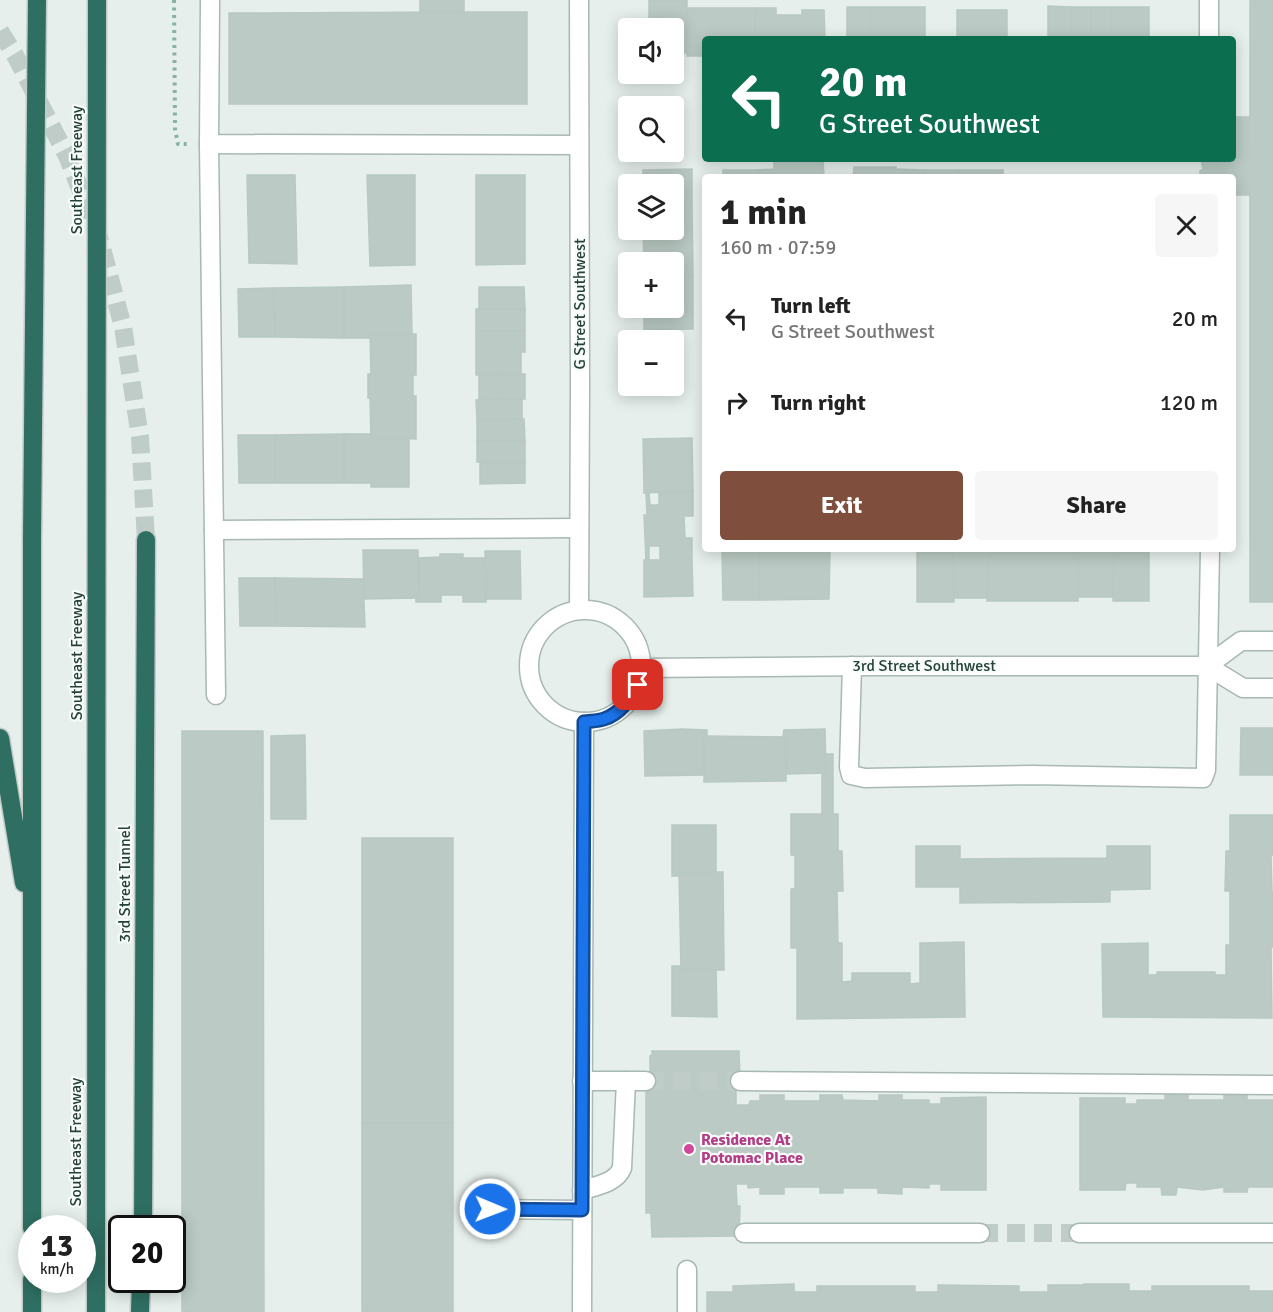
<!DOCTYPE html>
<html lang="en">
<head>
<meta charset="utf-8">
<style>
  body { margin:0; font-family:Signika,sans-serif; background:#f6f6f6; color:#222; height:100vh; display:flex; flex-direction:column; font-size:22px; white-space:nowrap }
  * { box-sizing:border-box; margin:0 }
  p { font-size:20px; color:#767676 }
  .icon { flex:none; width:33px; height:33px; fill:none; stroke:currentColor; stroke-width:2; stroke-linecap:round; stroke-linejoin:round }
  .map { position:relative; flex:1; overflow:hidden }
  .details { position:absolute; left:702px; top:174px; width:534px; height:378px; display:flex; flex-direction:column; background:#fff; border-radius:6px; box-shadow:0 3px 15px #0003 }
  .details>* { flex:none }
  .hud { position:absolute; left:702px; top:36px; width:534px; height:126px; border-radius:6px; box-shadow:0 3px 15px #0003; background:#0b6e4f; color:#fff; overflow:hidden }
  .controls { position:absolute; left:618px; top:18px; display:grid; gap:12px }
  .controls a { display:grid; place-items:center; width:66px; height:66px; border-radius:6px; background:#fff; box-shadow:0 3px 15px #0003; font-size:30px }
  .speed { position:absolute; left:18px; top:1215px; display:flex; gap:12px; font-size:30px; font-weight:700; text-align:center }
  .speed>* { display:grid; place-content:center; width:78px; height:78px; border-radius:50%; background:#fff; box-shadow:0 3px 15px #0003; line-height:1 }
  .speed small { font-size:15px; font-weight:400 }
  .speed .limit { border:3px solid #111; border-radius:9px; background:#fff; color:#111 }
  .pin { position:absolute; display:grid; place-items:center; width:51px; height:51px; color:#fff; margin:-26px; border-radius:12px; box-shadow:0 3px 9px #0006 }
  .me { position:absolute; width:66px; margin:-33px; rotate:91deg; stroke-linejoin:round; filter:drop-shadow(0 0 4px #0008) }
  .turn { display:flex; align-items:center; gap:21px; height:126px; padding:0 18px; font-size:27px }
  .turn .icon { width:78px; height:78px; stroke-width:2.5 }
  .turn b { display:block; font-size:42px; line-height:51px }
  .round { display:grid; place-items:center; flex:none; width:63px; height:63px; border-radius:6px; background:#f6f6f6 }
  .head { display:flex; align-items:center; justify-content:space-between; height:102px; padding:0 18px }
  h1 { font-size:36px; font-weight:800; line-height:45px }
  .action { display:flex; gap:12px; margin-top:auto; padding:12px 18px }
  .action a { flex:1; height:69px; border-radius:6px; background:#804e3d; color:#fff; font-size:24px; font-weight:800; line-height:69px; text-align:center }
  .action a+a { background:#f6f6f6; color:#222 }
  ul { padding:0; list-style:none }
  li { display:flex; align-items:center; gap:18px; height:84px; padding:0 18px }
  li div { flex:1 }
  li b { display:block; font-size:22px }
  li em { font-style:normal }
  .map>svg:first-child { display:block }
</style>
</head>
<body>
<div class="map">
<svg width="1273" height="1312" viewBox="0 0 1273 1312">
  <rect width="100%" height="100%" fill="#e6efeb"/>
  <g fill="#bbcac4" stroke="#b8c9c2" stroke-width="1.5">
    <path d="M420 0H464V12L420 13Z"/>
    <path d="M649 0H687V53H674V28H649Z"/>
    <path d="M1250 0H1273V602H1250V195H1233V177H1200V171L1203 169 1201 159H1233V117H1250Z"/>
    <path d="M1048 6 1071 7V39H1048Z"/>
    <rect x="847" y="7" width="23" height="32"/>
    <rect x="870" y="7" width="55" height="32"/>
    <rect x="1071" y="7" width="20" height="32"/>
    <path d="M1091 7H1111L1112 39H1091Z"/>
    <path d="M1111 7H1149V39H1112Z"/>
    <path d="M687 8H755V39H705V56H687Z"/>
    <path d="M755 8H776V15H802V10H824L825 39H755Z"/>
    <rect x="957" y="10" width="50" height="29"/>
    <path d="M464 12H527V104H229V13Z"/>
    <path d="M774 159H823L824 177H758V170L774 169Z"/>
    <path d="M854 167H896V169L924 170V177H853Z"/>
    <path d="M692 169V203H674V184H643V170Z"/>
    <rect x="723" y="170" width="35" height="7"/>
    <rect x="924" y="170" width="34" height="7"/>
    <rect x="958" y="170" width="45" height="7"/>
    <path d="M247 175H295L297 264 249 263Z"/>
    <path d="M367 175H415V265L370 266Z"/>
    <path d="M476 175H525V264L476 265Z"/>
    <path d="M674 203H692L693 276H674V262H644L643 230H674Z"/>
    <path d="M674 276H693V329L644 330V308H674Z"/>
    <path d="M411 285 412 334H370V338H344V287Z"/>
    <path d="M344 287V338L275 337 274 288Z"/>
    <path d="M479 287H524L525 309H479Z"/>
    <path d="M274 288 275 337H239L238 289Z"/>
    <rect x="476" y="309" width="49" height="22"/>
    <rect x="476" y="331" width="49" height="21"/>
    <path d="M370 334H416V375H413V396H416V439L371 438 370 398H368V374H371Z"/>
    <path d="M476 352H521V374L476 375Z"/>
    <path d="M521 374H525V399H479V375Z"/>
    <path d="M522 399V420H477L476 400Z"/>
    <path d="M524 419 525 441H477V420Z"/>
    <path d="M344 434H371V438L409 439V487H371V483H344Z"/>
    <path d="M344 434V483H275V435Z"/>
    <path d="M238 435H275V483H239Z"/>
    <path d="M692 438 693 491 644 493 643 439Z"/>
    <rect x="477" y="441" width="48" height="21"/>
    <path d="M480 462H525V483L480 484Z"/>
    <path d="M693 491V516H684L685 538H692V560H660V546H649V560H646L644 515H647L646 493H649L650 505H659V493Z"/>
    <path d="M953 549H990L987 598H954Z"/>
    <path d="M1078 549H1114L1113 597H1078Z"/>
    <path d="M363 550H418L419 598 364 599Z"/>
    <path d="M485 551H520L521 599H486Z"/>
    <path d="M722 551H759V600H723Z"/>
    <path d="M759 551H830L829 599 759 600Z"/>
    <path d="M917 552H953L954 602H917Z"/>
    <path d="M990 552H1078V601H987Z"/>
    <path d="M1114 552H1149V601H1113Z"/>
    <path d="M440 554H463V558H485L486 602H463V595H441V602H416V598H419V558L440 557Z"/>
    <path d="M644 560H692L693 596 644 597Z"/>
    <path d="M239 578H275L276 626H240Z"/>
    <path d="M275 578 363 579 365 627 276 626Z"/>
    <path d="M1241 728H1273V775H1240Z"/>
    <path d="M682 729 707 730V736H704L703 775 645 776 644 731Z"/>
    <path d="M825 729 826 773 787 774 786 737 783 736 784 730Z"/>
    <path d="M182 731H263L264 1312H182Z"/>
    <path d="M305 735 306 819H271V736Z"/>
    <path d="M704 736 786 737V781L704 782Z"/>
    <path d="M825 754H833V814H838V851H842L843 891H837L838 943H842V982L852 981V973H910V984L920 983V943L964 942 965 1017 797 1019V948H791V889H795V855H791V814H822V774L826 773Z"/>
    <path d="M1230 815H1273V855H1271L1272 892H1273V947H1271L1272 1018 1103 1017 1102 944 1148 943V975H1157V972H1215V975H1226V945H1230V891H1225L1226 851H1230Z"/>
    <path d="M672 825H716V873H679V876H672Z"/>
    <rect x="362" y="838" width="91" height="285"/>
    <path d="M916 846H960V859L1107 858V846H1150V889L1110 890V902L960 903V887H916Z"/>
    <path d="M723 872 724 970H681L679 873Z"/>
    <path d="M672 966H680L681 970H716L717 1017 672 1016Z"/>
    <path d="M652 1051H739L740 1081H736V1105H749L750 1101H760V1095H784V1101H820V1095H842L843 1100 879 1101V1095H902V1100H929V1104H941V1098L986 1097V1190H941V1184H929V1188L902 1187V1194L878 1193V1188H843V1193H820V1187H784V1194H760V1187L748 1188V1184H736L737 1206H740L739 1236 652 1237 651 1213H646V1075H650V1056L652 1055Z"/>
    <path d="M1165 1095H1188V1100H1224V1095H1247V1100H1273V1187H1248L1247 1192H1224V1187L1203 1190 1177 1187 1176 1195H1162L1161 1187H1137V1183H1126L1125 1190H1080V1098H1125V1104H1137V1100H1165Z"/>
    <rect x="362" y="1123" width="91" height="189"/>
    <path d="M794 1284V1292H817V1286H915V1292H938V1285L1019 1286V1292H1048V1285H1084V1284H1129V1291H1152V1286H1249V1291H1273V1312H707V1292H733V1286Z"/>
  </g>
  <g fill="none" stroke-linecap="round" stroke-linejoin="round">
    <g stroke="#bfccc8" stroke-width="18" stroke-dasharray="18 9" stroke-linecap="butt">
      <path d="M646 1081H740"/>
      <path d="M980 1233H1079"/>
    </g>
    <path stroke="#bfccc8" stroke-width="18" stroke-dasharray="18 9" stroke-linecap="butt" d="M0 31 16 57 67 156 99 237 123 327 140 437 146 540"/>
    <g stroke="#a8b8b2" stroke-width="21">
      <g id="minor">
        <path d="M210 0 209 144 579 145"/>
        <path d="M579 0 580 386 579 609"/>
        <path d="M1209 39V0"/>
        <path d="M209 144 216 695"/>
        <path d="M214 530 579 528"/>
        <circle cx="585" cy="666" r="56"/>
        <path d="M852 666 849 767 851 775 865 778 1031 775 1203 778 1206 770 1210 549"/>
        <path d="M1207 666 1241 641H1273"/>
        <path d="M641 668 874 666H1207L1243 688H1273"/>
        <path d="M582 1081H646"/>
        <path d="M740 1081 1273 1085"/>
        <path d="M582 1190C596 1186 616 1183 622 1168L626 1081"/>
        <path d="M490 1209 582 1210"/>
        <path d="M744 1233H980"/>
        <path d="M1079 1233H1273"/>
        <path d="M687 1270V1312"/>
        <path d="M582 1312 584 722"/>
      </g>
    </g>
    <g stroke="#c2cac8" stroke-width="21">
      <g id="highway">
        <path d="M0 738 24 883"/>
        <path d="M32 1228V540L37 0"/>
        <path d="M143 1228 146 540"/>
        <path d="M32 1280V1312"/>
        <path d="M96 1312 97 0"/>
        <path d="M140 1312 141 1280"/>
      </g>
    </g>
    <path stroke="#86b3a5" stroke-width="4" stroke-dasharray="3 4.5" stroke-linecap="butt" d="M174 0 175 129 178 144H187"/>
    <use href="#minor" stroke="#fff" stroke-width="18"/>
    <use href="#highway" stroke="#2f6f62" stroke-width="18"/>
  </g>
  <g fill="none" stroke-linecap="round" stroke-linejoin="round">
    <g stroke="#114b97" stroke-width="15">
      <path id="route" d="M490 1209 582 1210 584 722C590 721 598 721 604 719 620 714 630 699 638 685"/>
    </g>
    <use href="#route" stroke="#1a73e8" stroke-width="10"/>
  </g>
  <circle fill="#d1479c" stroke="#f7fbf9" stroke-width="2" cx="689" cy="1149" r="6"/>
  <g text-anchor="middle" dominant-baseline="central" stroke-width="4.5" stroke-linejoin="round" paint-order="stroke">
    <g font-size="16" fill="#24423a" stroke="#f7fbf9">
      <text transform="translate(77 170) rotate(-90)">Southeast Freeway</text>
      <text transform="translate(580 304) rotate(-90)">G Street Southwest</text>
      <text transform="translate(77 656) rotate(-90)">Southeast Freeway</text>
      <text x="924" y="666">3rd Street Southwest</text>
      <text transform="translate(125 884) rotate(-90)">3rd Street Tunnel</text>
      <text transform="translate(76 1142) rotate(-90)">Southeast Freeway</text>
    </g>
    <g font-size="16" font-weight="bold" fill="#b23c85" stroke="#f7fbf9" text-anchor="start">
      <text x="701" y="1140">Residence At<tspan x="701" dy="18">Potomac Place</tspan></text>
    </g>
  </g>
</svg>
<div class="controls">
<a><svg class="icon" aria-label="sound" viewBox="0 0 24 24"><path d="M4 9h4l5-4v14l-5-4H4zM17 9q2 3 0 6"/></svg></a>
<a><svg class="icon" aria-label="search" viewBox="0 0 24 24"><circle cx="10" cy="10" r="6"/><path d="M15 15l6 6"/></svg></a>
<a><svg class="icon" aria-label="layers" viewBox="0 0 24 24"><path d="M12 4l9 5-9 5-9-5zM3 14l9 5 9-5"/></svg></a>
<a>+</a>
<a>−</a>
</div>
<div class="speed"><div>13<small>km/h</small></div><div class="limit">20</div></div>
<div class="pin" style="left:638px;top:685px;background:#d93025"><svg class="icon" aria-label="arrive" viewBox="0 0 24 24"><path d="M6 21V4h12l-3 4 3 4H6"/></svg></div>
<svg class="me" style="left:490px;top:1209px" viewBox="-20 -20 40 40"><circle r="17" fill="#1a73e8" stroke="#fff" stroke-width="3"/><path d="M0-11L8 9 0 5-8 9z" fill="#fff"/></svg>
<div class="hud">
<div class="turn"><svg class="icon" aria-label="left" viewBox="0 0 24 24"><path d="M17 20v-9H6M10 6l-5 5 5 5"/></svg><div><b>20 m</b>G Street Southwest</div></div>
</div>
<section class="details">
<div class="head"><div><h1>1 min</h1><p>160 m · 07:59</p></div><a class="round"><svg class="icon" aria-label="close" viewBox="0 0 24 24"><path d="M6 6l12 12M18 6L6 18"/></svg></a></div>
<ul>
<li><svg class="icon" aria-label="left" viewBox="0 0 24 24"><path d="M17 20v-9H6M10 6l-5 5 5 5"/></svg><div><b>Turn left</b><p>G Street Southwest</p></div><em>20 m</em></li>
<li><svg class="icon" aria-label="right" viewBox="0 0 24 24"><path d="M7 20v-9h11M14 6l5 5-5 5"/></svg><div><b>Turn right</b></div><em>120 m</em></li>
</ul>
<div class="action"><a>Exit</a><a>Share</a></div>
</section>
</div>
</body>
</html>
